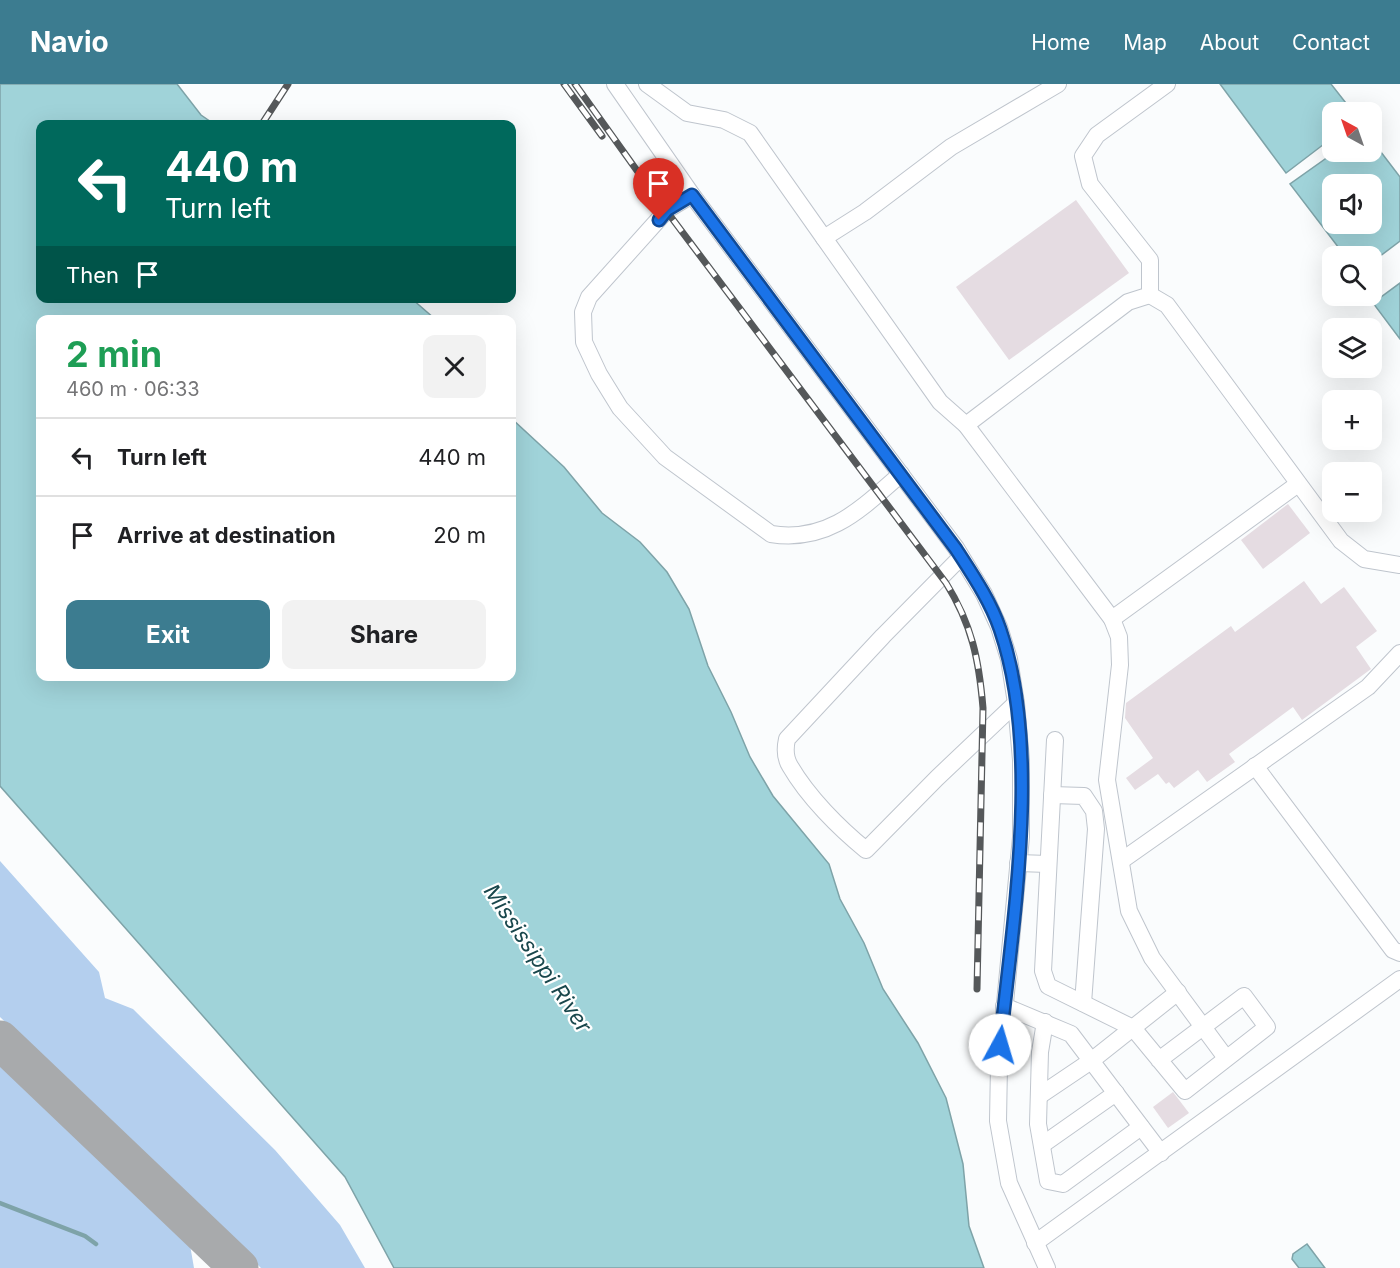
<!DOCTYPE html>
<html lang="en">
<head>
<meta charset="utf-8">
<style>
  body { margin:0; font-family:Inter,sans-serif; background:#f2f2f2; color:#202124; height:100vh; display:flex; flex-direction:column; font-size:22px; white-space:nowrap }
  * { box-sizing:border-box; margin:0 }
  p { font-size:20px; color:#757577 }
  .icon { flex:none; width:33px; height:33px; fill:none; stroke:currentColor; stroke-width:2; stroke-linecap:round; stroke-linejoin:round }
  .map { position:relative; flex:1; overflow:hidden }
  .details { position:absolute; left:36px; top:231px; width:480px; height:366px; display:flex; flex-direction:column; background:#fff; border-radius:12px; box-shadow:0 6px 24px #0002 }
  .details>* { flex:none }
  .banner { position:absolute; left:36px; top:36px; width:480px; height:183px; border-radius:12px; box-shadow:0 6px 24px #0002; background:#00695c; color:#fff; overflow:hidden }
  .needle { width:39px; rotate:320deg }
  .buttons { position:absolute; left:1322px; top:18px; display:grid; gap:12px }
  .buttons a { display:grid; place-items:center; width:60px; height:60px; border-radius:12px; background:#fff; box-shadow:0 6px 24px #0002; font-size:30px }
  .pin { position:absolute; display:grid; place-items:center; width:51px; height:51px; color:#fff; margin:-62px -26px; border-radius:50% 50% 50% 0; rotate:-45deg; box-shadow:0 0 6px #0007 }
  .pin .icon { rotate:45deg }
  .me { position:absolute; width:66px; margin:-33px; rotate:6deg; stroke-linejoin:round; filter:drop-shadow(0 0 4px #0008) }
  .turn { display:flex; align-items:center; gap:21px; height:126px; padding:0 30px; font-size:27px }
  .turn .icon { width:78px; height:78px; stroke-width:2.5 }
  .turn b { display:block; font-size:42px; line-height:51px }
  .then { display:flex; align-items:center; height:57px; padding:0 30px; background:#0003; gap:12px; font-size:22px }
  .round { display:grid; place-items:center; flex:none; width:63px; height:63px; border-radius:12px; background:#f2f2f2 }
  .overview { display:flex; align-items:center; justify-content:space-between; height:102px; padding:0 30px }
  h1 { font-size:36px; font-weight:700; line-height:45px; color:#1e9e55 }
  .cta { display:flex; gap:12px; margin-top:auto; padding:12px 30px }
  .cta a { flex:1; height:69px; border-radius:12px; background:#3c7c90; color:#fff; font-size:24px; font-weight:700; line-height:69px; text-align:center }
  .cta a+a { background:#f2f2f2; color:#202124 }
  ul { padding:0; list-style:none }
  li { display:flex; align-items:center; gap:18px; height:78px; padding:0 30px; border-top:2px solid #e0e0e0 }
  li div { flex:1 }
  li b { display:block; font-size:22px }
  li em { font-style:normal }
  header { display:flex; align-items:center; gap:36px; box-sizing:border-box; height:84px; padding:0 30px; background:#3c7c90; color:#fff }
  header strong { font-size:28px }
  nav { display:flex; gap:33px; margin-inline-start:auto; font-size:21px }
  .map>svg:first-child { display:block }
</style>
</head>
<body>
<header>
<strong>Navio</strong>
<nav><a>Home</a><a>Map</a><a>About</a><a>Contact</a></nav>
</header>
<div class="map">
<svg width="1400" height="1184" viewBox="0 0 1400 1184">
  <rect width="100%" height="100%" fill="#fafcfd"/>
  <g fill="#b4cfee">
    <path d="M0 777 99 888 105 914 133 925 275 1066 340 1141 365 1184H261L162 1086 0 933Z"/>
    <path d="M0 978 185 1154 190 1161 194 1184H0Z"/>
  </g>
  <g fill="#a0d3d9" stroke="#7ea3a8" stroke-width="1.5" fill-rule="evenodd">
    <path d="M0 0H177L201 31 214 40H40V214L412 215 435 235 40 236V592H512V335L564 383 602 429 640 458 667 488 689 525 708 582 731 628 750 673 773 712 829 780 840 815 864 859 883 905 918 959 946 1014 963 1080 969 1142 984 1184H394L345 1093 0 702Z"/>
    <path d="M1220 0H1331L1353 28H1332V54L1286 89Z"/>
    <path d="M1371 55 1400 93V157L1371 179V172H1345L1290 100 1335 68H1371ZM1332 100H1371V140H1332Z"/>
    <path d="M1400 199V255L1373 219Z"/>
    <path d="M1307 1160 1325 1184H1299L1292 1175 1293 1170Z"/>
  </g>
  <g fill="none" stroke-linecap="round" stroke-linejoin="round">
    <path stroke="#7ea3a8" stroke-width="4.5" d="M0 1119 85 1152 96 1160"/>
    <path stroke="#a8aaac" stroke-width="39" d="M0 956 239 1184"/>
  </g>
  <g fill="#e5dce2">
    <path d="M1076 116 1129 189 1009 276 956 203Z"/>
    <path d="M1288 420 1310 449 1263 485 1241 456Z"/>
    <path d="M1304 497 1321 520 1344 503 1377 547 1356 563 1371 585 1302 636 1293 623 1229 670 1235 678 1207 698 1198 686 1174 704 1169 698 1166 700 1158 690 1135 706 1126 694 1153 674 1125 634 1126 619 1231 542 1235 548Z"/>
    <path d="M1173 1008 1189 1029 1168 1044 1153 1023Z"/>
  </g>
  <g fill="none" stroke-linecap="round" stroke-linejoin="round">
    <g stroke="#bfc5cd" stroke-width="18">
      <g id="minor">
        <path d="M615 0 692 111 956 464 984 510 999 543 1009 575 1016 619 1021 676V753L999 981 998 1037 1009 1099 1047 1184"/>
        <path d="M647 0 687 29 724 36 750 49 824 154 865 128 951 63 1058 0"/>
        <path d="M692 111 667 126 589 213 583 228 584 258 599 290 620 324 665 373 771 450C828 459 861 425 901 390"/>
        <path d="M824 154 940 318 966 341 1112 535 1298 400"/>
        <path d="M1150 211 1167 221 1341 457 1364 475 1400 481"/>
        <path d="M966 341 1128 218 1150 211V176L1090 100 1083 72 1097 51 1167 0"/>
        <path d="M961 473 883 552 787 655C785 664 785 674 790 682 808 713 839 744 866 766L937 694 1016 619"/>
        <path d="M1112 535 1119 553 1120 581 1107 696 1129 827 1152 874 1226 974"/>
        <path d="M1055 656 1043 887 1048 902 1133 944 1185 1007 1267 943 1244 912 1159 976"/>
        <path d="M1255 682 1393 866 1400 869"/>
        <path d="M1052 711 1084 712 1094 727 1096 745 1083 919"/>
        <path d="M1121 777 1368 603 1400 569"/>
        <path d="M1018 779 1048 780"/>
        <path d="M1004 922 1071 950 1161 1069"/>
        <path d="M1045 938 1040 968 1038 1040 1048 1097 1063 1100 1141 1043"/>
        <path d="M1039 1012 1091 977 1178 908"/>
        <path d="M1042 1061 1116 1009"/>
        <path d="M1035 1159 1400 895"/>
      </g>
    </g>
    <use href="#minor" stroke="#fff" stroke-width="16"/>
    <g stroke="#55585a" stroke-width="7">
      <g id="rail">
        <path d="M564 0 602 52"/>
        <path d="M575 0 653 109 946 499C972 541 979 576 983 624L977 905"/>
        <path d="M262 40 288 0"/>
      </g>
    </g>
    <use href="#rail" stroke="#fff" stroke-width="4.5" stroke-dasharray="14" stroke-linecap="butt"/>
  </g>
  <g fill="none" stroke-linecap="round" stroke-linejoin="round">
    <g stroke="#114b97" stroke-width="15">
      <path id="route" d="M659 136 667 126 692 111 956 465C972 490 990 516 1000 545 1042 667 1013 834 1000 961"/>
    </g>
    <use href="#route" stroke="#1a73e8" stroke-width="10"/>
  </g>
  <g text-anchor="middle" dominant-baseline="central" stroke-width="4.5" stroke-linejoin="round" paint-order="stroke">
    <g font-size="22" font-style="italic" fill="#19474c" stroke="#fff">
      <text transform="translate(538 874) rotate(56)">Mississippi River</text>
    </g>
  </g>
</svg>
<div class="buttons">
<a><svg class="needle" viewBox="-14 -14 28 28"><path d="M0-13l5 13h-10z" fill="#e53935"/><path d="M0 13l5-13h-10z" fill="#757577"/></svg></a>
<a><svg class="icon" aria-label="sound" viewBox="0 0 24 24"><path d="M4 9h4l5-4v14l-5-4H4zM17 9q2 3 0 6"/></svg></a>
<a><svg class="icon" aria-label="search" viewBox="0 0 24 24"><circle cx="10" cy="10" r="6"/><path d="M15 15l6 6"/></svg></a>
<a><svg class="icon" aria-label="layers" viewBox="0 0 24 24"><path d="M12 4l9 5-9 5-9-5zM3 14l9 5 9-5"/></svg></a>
<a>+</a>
<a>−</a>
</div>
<div class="pin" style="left:659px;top:136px;background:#d93025"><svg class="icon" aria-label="arrive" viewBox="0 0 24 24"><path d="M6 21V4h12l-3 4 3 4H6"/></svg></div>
<svg class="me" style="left:1000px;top:961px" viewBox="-20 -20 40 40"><circle r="19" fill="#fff"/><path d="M0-13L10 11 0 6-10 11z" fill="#1a73e8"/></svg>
<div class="banner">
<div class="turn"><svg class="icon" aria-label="left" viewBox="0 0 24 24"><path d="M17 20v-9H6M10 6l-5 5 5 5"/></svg><div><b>440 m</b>Turn left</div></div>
<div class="then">Then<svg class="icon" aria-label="arrive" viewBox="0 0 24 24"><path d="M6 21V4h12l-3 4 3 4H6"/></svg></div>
</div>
<section class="details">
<div class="overview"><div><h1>2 min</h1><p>460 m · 06:33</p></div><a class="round"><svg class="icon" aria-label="close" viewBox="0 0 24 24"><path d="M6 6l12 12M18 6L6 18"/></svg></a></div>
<ul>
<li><svg class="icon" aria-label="left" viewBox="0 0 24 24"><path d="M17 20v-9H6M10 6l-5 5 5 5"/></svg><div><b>Turn left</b></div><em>440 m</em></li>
<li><svg class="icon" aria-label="arrive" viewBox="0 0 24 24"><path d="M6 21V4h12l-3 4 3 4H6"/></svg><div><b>Arrive at destination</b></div><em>20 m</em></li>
</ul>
<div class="cta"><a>Exit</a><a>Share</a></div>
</section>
</div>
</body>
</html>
